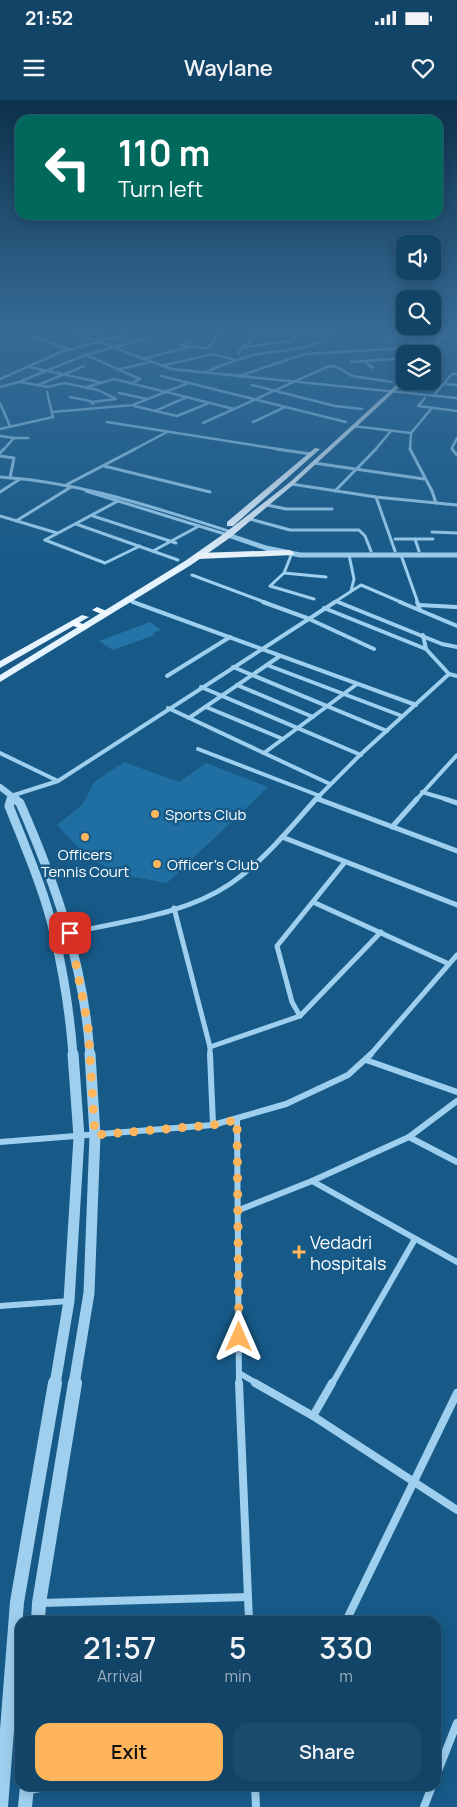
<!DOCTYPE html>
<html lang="en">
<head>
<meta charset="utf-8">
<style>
  body { margin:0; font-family:Manrope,sans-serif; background:#1a4b6c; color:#f1f3f6; height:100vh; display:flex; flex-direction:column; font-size:19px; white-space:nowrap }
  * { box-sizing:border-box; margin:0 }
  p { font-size:16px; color:#9cb0bf }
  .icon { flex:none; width:28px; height:28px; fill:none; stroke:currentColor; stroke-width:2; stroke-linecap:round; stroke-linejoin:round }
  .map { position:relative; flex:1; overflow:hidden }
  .panel { position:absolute; left:15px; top:1516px; width:426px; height:175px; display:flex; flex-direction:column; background:#146; border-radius:15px; box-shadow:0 2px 12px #0003,0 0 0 1px #305c7a }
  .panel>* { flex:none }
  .banner { position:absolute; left:15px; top:15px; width:428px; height:105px; border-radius:15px; box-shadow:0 2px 12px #0003,0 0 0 1px #305c7a; background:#00695c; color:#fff; overflow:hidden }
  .tools { position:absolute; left:396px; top:135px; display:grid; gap:10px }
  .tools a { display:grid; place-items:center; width:45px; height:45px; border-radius:10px; background:#146; box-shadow:0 2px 12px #0003,0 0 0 1px #305c7a; font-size:25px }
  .pin { position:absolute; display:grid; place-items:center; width:42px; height:42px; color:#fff; margin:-21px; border-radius:10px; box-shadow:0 2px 8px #0006 }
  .me { position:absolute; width:55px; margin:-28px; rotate:0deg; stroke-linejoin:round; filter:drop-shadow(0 0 4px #0008) }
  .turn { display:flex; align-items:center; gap:18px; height:105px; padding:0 20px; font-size:22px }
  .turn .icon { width:65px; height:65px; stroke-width:2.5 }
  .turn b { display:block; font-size:35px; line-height:42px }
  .eta { display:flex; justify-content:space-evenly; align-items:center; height:85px; text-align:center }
  .eta b { font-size:30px; font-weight:600; line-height:35px }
  .button { display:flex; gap:10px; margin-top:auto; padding:10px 20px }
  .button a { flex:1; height:58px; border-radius:15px; background:#ffb55b; color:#111; font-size:20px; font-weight:600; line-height:58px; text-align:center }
  .button a+a { background:#1a4b6c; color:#f1f3f6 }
  .status { display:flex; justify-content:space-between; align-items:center; height:35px; padding:0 25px; background:#146; direction:ltr }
  .status svg { height:14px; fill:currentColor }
  header { display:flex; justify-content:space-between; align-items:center; height:65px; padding:0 20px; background:#146; font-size:22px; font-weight:600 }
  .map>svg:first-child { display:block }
</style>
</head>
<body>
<div class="status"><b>21:52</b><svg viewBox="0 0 49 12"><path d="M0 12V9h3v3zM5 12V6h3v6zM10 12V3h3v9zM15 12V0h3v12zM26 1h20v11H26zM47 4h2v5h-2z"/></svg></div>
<header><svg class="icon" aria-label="menu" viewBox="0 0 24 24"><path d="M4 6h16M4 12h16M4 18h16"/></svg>Waylane<svg class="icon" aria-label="heart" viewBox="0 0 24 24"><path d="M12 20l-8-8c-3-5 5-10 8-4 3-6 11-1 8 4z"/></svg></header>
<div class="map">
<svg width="457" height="1707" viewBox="0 0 457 1707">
  <rect width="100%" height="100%" fill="#175a88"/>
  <path fill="#1f6fa2" d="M124 662 179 682 206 663 268 687 167 783 129 776 89 759 57 725 83 704 94 682Z"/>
  <path fill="#2574a7" d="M150 522 161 530 153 533 155 535 113 550 99 541Z"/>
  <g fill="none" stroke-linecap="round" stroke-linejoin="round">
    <g stroke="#9ecfee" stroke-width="2.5">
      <path d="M68 230 171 269 457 298"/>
      <path d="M250 230 332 237"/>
      <path d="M376 230 445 236"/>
      <path d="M83 236 104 230"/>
      <path d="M33 237 68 249"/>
      <path d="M97 241 128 234"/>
      <path d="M382 241 398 233"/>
      <path d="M187 246 181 245 189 242"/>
      <path d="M244 247 290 241 298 234"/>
      <path d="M238 253 259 231"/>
      <path d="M86 255 140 279 132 283"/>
      <path d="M143 259 189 247 208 248 222 230"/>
      <path d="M364 261 373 268"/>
      <path d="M351 262 405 258"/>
      <path d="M161 266 213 254 235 260"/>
      <path d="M29 267 99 282"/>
      <path d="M120 269 151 262"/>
      <path d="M205 272C221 266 237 259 253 255 285 248 312 253 338 230"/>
      <path d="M161 276 346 322"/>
      <path d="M239 276 305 254 407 248 429 250"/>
      <path d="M0 279 61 252 97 242"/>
      <path d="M20 282 48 287 64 283 98 290 116 299 92 302"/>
      <path d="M444 284 457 285"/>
      <path d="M38 285 84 266"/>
      <path d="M252 285 335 306 362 309"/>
      <path d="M0 287 19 282 85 255 149 238"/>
      <path d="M87 287 114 279 234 309"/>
      <path d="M119 293 147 299"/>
      <path d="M434 295 452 274H457"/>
      <path d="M70 297 90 301 93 304"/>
      <path d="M425 298 418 306 457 311"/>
      <path d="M0 303 10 326"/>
      <path d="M134 306 177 316 209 303"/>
      <path d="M155 311 187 297"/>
      <path d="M52 312 133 305 188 283"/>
      <path d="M107 322 284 350"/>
      <path d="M253 322 285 307"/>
      <path d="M203 323 329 266 337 267 352 276 392 282"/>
      <path d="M353 326 411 333 432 308"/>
      <path d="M0 329 53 317 47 292"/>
      <path d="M0 336 14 338 3 350"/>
      <path d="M14 338H28"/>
      <path d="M133 350 167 332"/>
      <path d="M375 350 391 331"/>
      <path d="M410 350 411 333"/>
      <path d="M453 350 452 348 457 338"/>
    </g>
    <g stroke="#9ecfee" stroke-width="3">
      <path d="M276 349 311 354"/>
      <path d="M410 349 432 391 436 403"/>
      <path d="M452 349 457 355"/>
      <path d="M0 353 4 349"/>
      <path d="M0 356 14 358 10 378"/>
      <path d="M314 363 424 379"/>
      <path d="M104 366 210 392"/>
      <path d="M0 377C81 382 155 408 232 432"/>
      <path d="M291 384 376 397 457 405"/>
      <path d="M66 385 135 349"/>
      <path d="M86 391 228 435"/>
      <path d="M335 391 376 349"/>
      <path d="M0 392 20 379"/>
      <path d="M376 397 395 451"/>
      <path d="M267 405 286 409H332"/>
      <path d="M0 416 57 433"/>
      <path d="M93 416 176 443"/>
      <path d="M250 419 290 430H359L365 436 371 451"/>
      <path d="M16 421 71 387"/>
      <path d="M76 424 178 460"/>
      <path d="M432 432 457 433"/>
      <path d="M395 439H433"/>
      <path d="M415 439 419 451"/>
      <path d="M45 440 105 463 140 446"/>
      <path d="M45 440 118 401"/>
      <path d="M153 451 199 426"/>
      <path d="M292 453 284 473 326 477"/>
      <path d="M349 455 354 479 351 491"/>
      <path d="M401 455 418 503"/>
      <path d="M284 473 270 486 314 499"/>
      <path d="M192 475 267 503"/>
      <path d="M128 500 136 503"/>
      <path d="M336 501 341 503"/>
      <path d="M333 503 361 485 403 503"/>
    </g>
    <g stroke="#9ecfee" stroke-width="4">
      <path d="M133 502 416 605"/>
      <path d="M263 502 307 518 374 549"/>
      <path d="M338 502 442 544 457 547"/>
      <path d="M400 502 457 526"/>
      <path d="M417 502 420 510"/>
      <path d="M419 505 456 507"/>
      <path d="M324 508 426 549"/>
      <path d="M423 535 426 549 449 574"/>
      <path d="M267 565 402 616"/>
      <path d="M233 567 387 631"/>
      <path d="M167 576 230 537"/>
      <path d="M237 585 313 617"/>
      <path d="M201 587 361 655"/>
      <path d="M206 607 283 639"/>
      <path d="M168 608 330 684"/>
      <path d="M189 618 280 556"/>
      <path d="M198 649 320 696"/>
      <path d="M0 653 58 681"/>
      <path d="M264 653 357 584"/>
      <path d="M422 692 449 700"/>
      <path d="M11 696 58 681 335 502"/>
      <path d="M317 699 321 700"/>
      <path d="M315 700 360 655 449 574 457 576"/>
      <path d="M416 700 457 655"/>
    </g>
    <g stroke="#9ecfee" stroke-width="5">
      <path d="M318 699 457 751"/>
      <path d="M445 699 457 703"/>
      <path d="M392 727 417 699"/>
      <path d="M282 737 457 805"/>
      <path d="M313 802 449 864"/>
      <path d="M174 808 210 947V955"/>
      <path d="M70 833C123 821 184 815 230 784 263 762 289 729 316 699"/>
      <path d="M300 916 292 902 277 846 345 762"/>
      <path d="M210 947 300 916 381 832"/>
      <path d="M370 955 457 855"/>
    </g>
    <g stroke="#9ecfee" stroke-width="6">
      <path d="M210 954 213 1025"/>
      <path d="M366 960 457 992"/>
      <path d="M237 1020 239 1284"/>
      <path d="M409 1037 457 1062"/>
      <path d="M0 1042 213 1025 286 1004 348 975 371 954"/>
      <path d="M312 1081 457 1162"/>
      <path d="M239 1110 312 1081 409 1037 457 1001"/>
      <path d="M0 1206 69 1201"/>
      <path d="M239 1273 258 1284"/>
      <path d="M332 1284 415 1139"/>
    </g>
    <g stroke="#9ecfee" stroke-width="8">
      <path d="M239 1283 249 1521"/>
      <path d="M255 1283 313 1316 457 1410"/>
      <path d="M313 1316 332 1283"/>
      <path d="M41 1503 248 1497"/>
      <path d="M346 1521 457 1293"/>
      <path d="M436 1676 457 1623"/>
      <path d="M255 1686 256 1707"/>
      <path d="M29 1690 51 1686"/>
      <path d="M424 1707 432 1686"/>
    </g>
    <path stroke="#9ecfee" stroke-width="5" d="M228 435 266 448 300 455H457"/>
    <g stroke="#9ecfee" stroke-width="6">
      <path d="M0 687 17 700"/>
      <path d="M11 700 12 697"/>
    </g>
    <g stroke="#9ecfee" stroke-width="9">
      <path d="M11 699 9 706C26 749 45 792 55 837 64 876 70 915 73 955"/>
      <path d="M15 699 20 703C56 785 84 865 90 955"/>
    </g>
    <g stroke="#9ecfee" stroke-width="11">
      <path d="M55 1284 69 1201 79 1037 73 954"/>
      <path d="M74 1284 89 1193 95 1035 90 954"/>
    </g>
    <g stroke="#9ecfee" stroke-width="14">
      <path d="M38 1521 39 1503 75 1283"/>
      <path d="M1 1707 17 1502 55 1283"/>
      <path d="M25 1707 27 1686"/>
    </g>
    <g fill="#e5f3ff" fill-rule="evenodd">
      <path d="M448 230H453L428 254H423Z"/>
      <path d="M405 277 406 281 293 385 231 437 191 465 0 582V575L185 461 225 433 289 383Z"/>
      <path d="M315 348 320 349 233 426H227V422Z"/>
      <path d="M82 515 89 517 0 568V561Z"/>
    </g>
    <g fill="#f2f9ff" fill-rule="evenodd">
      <path d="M290 450 294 453 293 455 198 459 194 456 198 453Z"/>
      <path d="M97 507 111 513 106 516 92 510Z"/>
      <path d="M74 520 89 527 84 530 71 525V521Z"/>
    </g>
  </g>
  <linearGradient id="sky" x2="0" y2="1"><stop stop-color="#0d324b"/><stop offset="0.49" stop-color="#366b96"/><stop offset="1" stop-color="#366b96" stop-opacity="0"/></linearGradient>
  <rect width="457" height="469" fill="url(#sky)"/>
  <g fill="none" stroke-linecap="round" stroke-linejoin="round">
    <path stroke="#ffb55b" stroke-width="9" stroke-dasharray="0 16.2" d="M70 833 88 926 95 1035 213 1025 237 1020 239 1237"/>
  </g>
  <g fill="#ffb55b" stroke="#175a88" stroke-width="2">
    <circle cx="155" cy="714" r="5"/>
    <circle cx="85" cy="737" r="5"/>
    <circle cx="157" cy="764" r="5"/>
    <path d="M296.5 1144.5h5v5h5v5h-5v5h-5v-5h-5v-5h5z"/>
  </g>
  <g text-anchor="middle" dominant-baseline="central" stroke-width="5" stroke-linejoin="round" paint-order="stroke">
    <g font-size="15" fill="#fff" stroke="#175a88" text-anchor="start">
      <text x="165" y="714">Sports Club</text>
      <text x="85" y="754" text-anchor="middle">Officers<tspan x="85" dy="17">Tennis Court</tspan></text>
      <text x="167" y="764">Officer's Club</text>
    </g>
    <g font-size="18" fill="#fff" stroke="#175a88" text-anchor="start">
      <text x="310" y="1142">Vedadri<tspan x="310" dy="21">hospitals</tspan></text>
    </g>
  </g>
</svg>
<div class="tools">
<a><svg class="icon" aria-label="sound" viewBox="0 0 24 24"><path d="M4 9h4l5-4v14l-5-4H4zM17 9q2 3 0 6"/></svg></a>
<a><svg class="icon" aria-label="search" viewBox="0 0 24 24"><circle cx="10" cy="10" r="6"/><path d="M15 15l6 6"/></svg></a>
<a><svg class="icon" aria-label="layers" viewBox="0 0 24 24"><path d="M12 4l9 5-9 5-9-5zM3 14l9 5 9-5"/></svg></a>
</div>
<div class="pin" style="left:70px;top:833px;background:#d93025"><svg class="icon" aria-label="arrive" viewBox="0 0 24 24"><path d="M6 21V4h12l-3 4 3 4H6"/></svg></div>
<svg class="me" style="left:239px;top:1237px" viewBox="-20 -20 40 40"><path d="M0-17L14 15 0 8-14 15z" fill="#ffb55b" stroke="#fff" stroke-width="4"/></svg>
<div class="banner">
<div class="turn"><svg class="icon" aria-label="left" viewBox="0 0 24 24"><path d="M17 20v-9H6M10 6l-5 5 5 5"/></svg><div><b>110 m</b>Turn left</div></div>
</div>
<section class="panel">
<div class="eta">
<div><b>21:57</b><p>Arrival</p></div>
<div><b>5</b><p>min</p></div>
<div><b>330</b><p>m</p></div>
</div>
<div class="button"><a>Exit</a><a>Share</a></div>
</section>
</div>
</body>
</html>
